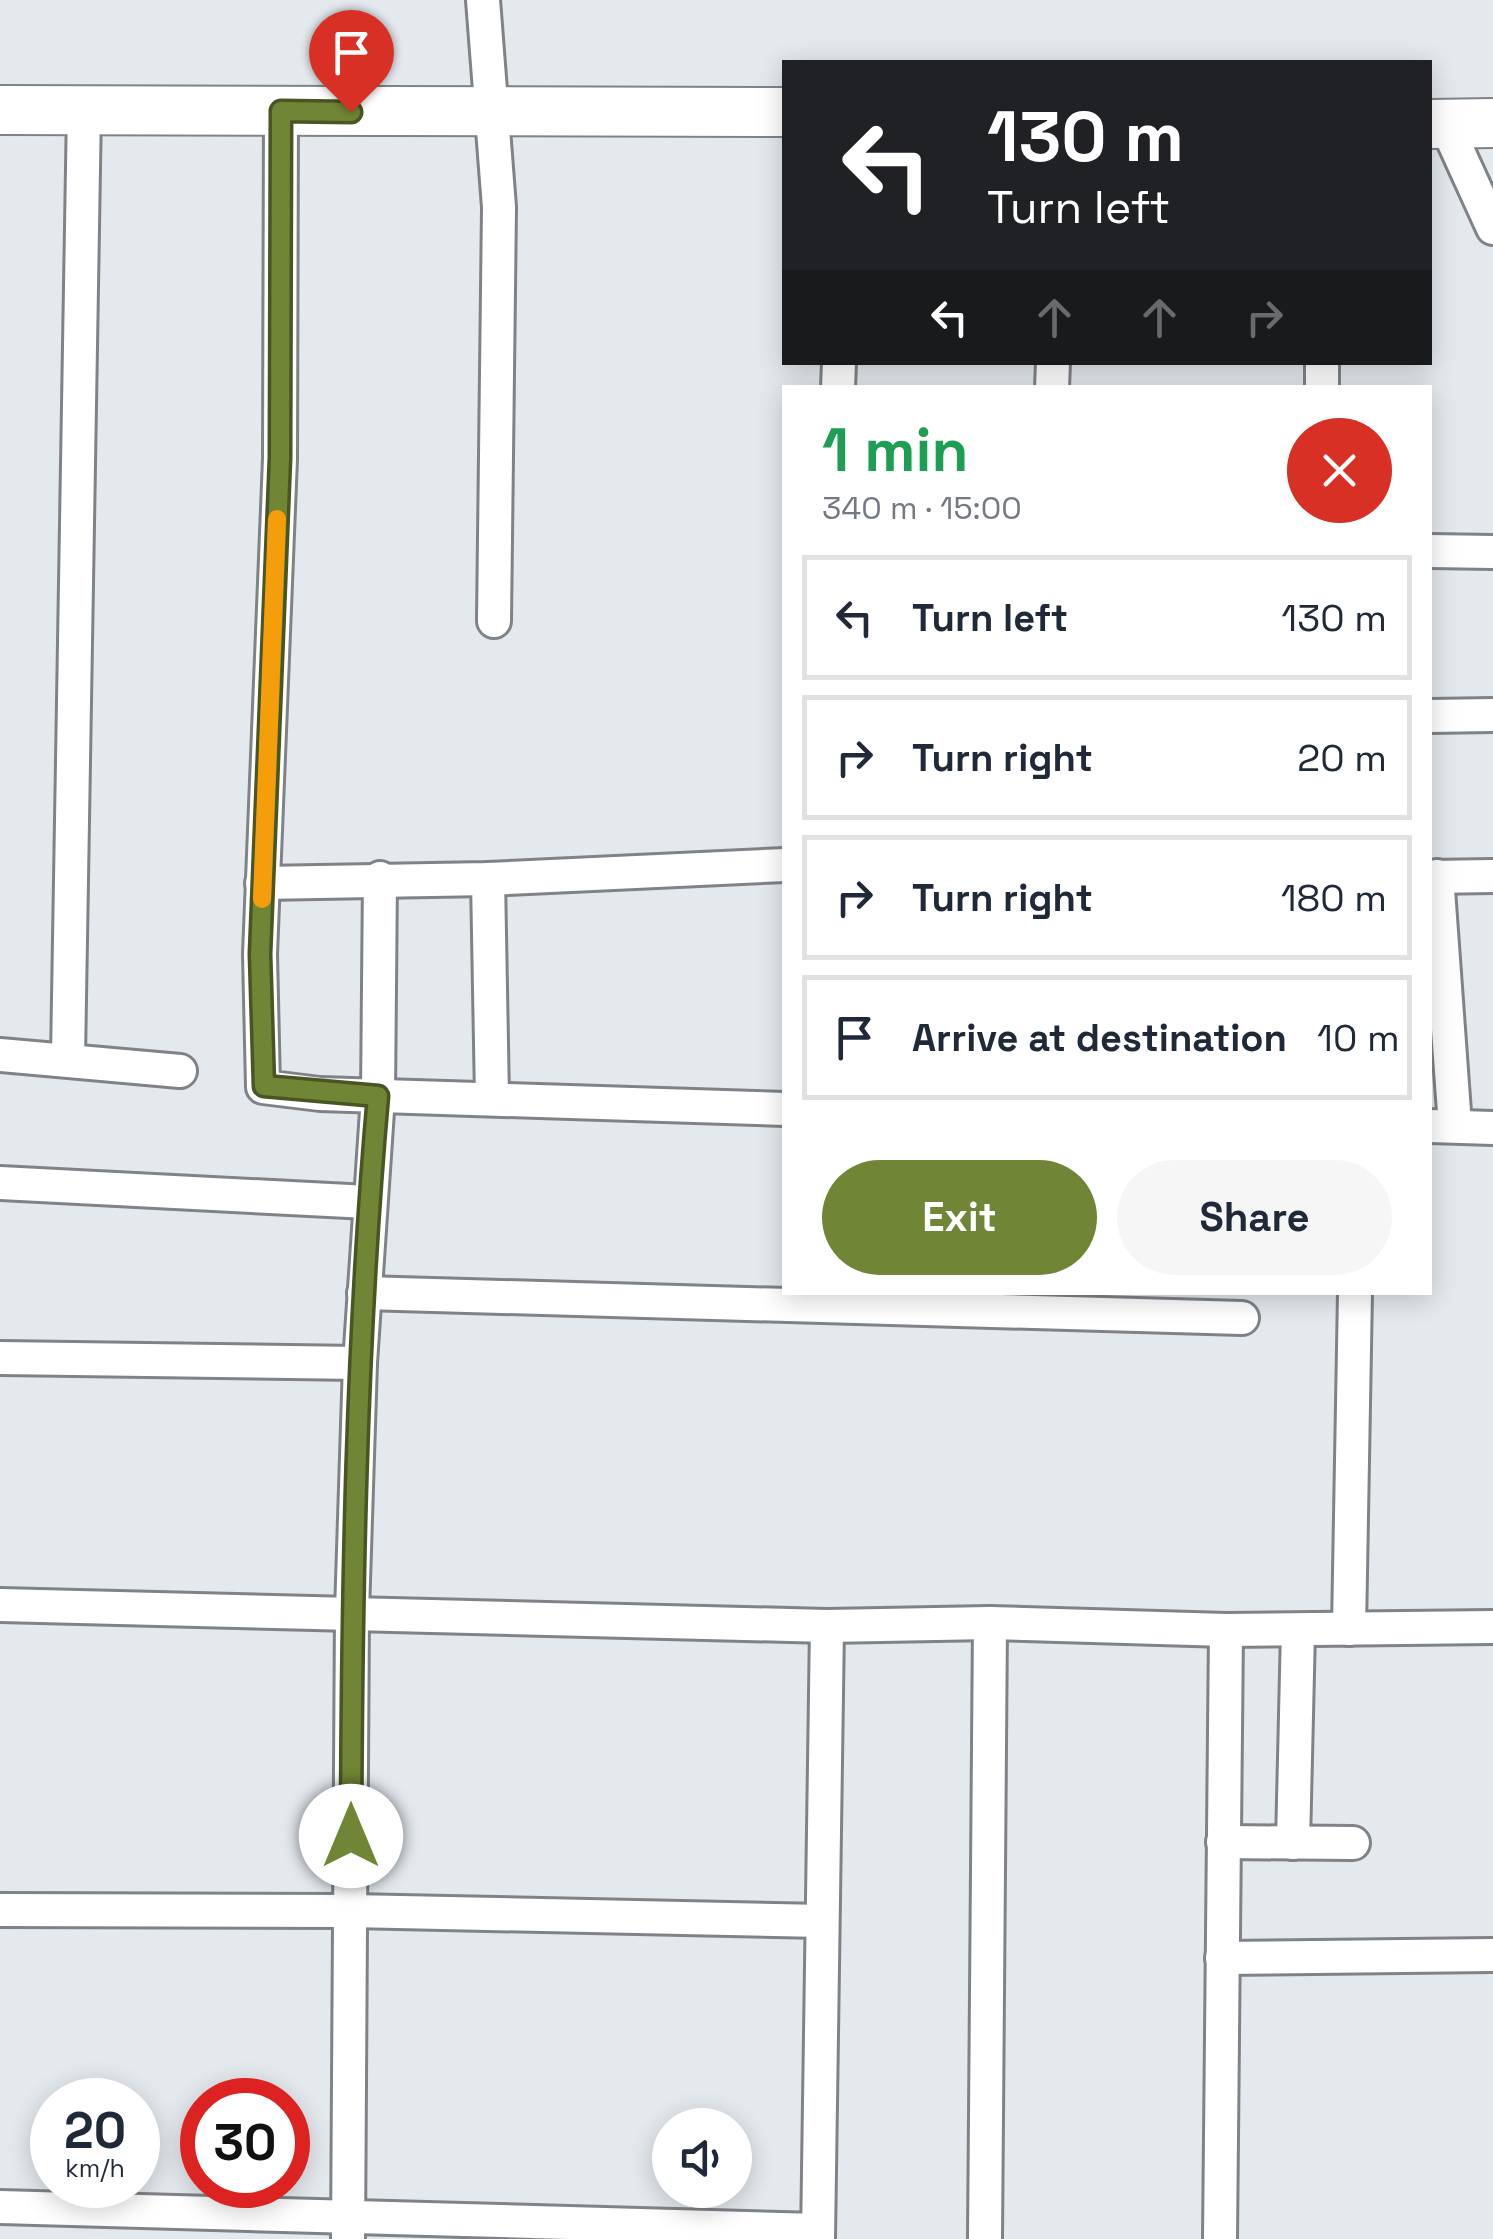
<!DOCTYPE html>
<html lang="en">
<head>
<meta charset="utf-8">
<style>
  body { margin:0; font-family:"Space Grotesk",sans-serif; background:#f6f6f7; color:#1f2937; height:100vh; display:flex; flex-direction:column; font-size:38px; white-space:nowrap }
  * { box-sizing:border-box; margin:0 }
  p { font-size:32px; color:#747a83 }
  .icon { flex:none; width:55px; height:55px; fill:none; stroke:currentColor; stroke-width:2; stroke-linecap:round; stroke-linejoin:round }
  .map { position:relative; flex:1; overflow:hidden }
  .sheet { position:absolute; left:782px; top:385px; width:650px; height:910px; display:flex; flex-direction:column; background:#fff; border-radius:0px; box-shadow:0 5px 25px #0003 }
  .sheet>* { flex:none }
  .hud { position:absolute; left:782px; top:60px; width:650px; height:305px; border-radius:0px; box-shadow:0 5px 25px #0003; background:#202124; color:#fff; overflow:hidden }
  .buttons { position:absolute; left:652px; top:2108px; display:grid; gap:20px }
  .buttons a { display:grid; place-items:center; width:100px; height:100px; border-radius:50%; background:#fff; box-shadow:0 5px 25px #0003; font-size:50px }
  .speed { position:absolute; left:30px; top:2078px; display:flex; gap:20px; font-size:50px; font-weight:700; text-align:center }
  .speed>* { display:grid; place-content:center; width:130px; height:130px; border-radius:50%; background:#fff; box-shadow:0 5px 25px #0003; line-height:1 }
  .speed small { font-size:25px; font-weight:400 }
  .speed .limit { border:15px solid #d22; background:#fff; color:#111 }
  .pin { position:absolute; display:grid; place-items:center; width:85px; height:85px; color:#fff; margin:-102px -42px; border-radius:50% 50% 50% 0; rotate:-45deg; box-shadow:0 0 10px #0007 }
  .pin .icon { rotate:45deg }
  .me { position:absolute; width:110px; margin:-55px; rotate:0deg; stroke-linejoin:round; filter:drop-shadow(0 0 8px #0008) }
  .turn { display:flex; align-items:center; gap:35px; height:210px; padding:0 40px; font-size:45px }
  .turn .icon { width:130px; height:130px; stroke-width:2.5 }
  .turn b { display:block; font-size:70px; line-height:85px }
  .lanes { display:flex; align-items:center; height:95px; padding:0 40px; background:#0003; justify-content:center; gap:50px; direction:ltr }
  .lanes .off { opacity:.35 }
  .round { display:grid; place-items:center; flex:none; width:105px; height:105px; border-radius:52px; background:#f6f6f7 }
  .overview { display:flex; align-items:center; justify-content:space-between; height:170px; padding:0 40px }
  h1 { font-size:60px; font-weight:700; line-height:75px; color:#1e9e55 }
  .cta { display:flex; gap:20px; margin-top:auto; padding:20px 40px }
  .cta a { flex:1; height:115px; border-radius:60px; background:#718536; color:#fff; font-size:40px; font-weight:700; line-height:115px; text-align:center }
  .cta a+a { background:#f6f6f7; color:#1f2937 }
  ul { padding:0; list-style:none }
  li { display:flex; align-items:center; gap:30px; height:125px; margin:0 20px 15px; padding:0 20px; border:5px solid #e0e1e3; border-radius:0px }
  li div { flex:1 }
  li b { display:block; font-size:38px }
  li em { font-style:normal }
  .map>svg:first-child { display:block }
</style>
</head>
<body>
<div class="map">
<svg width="1493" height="2239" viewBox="0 0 1493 2239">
  <rect width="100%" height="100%" fill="#e4e9ee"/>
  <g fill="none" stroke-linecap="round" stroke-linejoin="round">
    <g stroke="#7f8388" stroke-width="38">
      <g id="street">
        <path d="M483 0 499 207 494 621"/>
        <path d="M281 111 280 459 260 954 263 1087 320 1094 785 1109"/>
        <path d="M1446 125 1493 228"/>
        <path d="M1322 362V388"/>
        <path d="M838 388 839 362"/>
        <path d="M1052 388 1053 362"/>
        <path d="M1430 551 1493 552"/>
        <path d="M1430 716 1493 715"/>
        <path d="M1437 876 1455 1126"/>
        <path d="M1430 877 1493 876"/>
        <path d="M488 879 492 1098"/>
        <path d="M262 883 488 879 785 865"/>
        <path d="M0 1055 180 1071"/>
        <path d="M68 1058 84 109"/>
        <path d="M1430 1126 1493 1128"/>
        <path d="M0 1183 368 1202"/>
        <path d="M364 1293 1242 1318"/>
        <path d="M0 1358 360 1363"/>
        <path d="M0 1605 827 1626 990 1623 1226 1630 1493 1627"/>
        <path d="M1349 1629 1355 1292"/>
        <path d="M1223 1842 1353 1843"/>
        <path d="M1293 1843 1298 1630"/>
        <path d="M0 1910 351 1911 822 1921"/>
        <path d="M1222 1958 1493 1955"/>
        <path d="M0 2207 818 2230"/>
        <path d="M348 2239 352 1612 360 1363 378 1096 380 878"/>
        <path d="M818 2239 827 1626"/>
        <path d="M985 2239 990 1623"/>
        <path d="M1220 2239 1226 1630"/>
      </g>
    </g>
    <g stroke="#7f8388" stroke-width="52">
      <g id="secondary">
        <path d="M0 110 785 112"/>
        <path d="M1430 124 1493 123"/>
      </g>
    </g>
    <use href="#street" stroke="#fff" stroke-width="32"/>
    <use href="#secondary" stroke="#fff" stroke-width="48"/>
  </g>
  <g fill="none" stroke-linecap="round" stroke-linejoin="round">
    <g stroke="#495623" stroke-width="25">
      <path id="route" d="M351 1836C352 1589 356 1342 378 1096L264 1086 260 954 280 458 281 111 351 112"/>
    </g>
    <use href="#route" stroke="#718536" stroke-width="18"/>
    <path stroke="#f59e0b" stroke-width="18" d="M262 899 277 519"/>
  </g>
</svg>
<div class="buttons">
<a><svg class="icon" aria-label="sound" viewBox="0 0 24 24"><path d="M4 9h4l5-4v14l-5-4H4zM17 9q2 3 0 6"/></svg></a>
</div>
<div class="speed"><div>20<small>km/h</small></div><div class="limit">30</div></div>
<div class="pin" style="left:351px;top:112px;background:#d93025"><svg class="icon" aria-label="arrive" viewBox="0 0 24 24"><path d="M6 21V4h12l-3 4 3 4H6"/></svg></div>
<svg class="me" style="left:351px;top:1836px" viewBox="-20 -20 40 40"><circle r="19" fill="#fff"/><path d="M0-13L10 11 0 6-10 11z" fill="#718536"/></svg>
<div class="hud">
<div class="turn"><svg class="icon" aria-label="left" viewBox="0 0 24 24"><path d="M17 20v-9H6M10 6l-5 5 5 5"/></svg><div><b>130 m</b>Turn left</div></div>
<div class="lanes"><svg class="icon" aria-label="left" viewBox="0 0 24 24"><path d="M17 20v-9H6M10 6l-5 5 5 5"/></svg><svg class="icon off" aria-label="ahead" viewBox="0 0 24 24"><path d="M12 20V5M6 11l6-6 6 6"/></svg><svg class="icon off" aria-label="ahead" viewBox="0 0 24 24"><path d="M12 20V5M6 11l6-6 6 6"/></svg><svg class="icon off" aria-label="right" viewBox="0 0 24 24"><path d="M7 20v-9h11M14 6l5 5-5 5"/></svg></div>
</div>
<section class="sheet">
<div class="overview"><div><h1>1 min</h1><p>340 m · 15:00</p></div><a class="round" style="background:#d93025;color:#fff"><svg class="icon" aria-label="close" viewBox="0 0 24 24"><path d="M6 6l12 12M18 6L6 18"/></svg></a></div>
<ul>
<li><svg class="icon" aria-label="left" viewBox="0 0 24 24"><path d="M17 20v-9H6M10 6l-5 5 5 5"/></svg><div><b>Turn left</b></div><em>130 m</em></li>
<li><svg class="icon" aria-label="right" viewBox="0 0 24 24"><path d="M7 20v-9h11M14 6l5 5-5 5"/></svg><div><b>Turn right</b></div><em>20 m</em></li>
<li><svg class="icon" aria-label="right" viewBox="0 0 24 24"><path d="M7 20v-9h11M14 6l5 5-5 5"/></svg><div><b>Turn right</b></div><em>180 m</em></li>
<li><svg class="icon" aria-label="arrive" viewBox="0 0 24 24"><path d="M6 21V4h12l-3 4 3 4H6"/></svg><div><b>Arrive at destination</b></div><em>10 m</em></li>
</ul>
<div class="cta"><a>Exit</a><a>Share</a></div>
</section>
</div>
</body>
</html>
